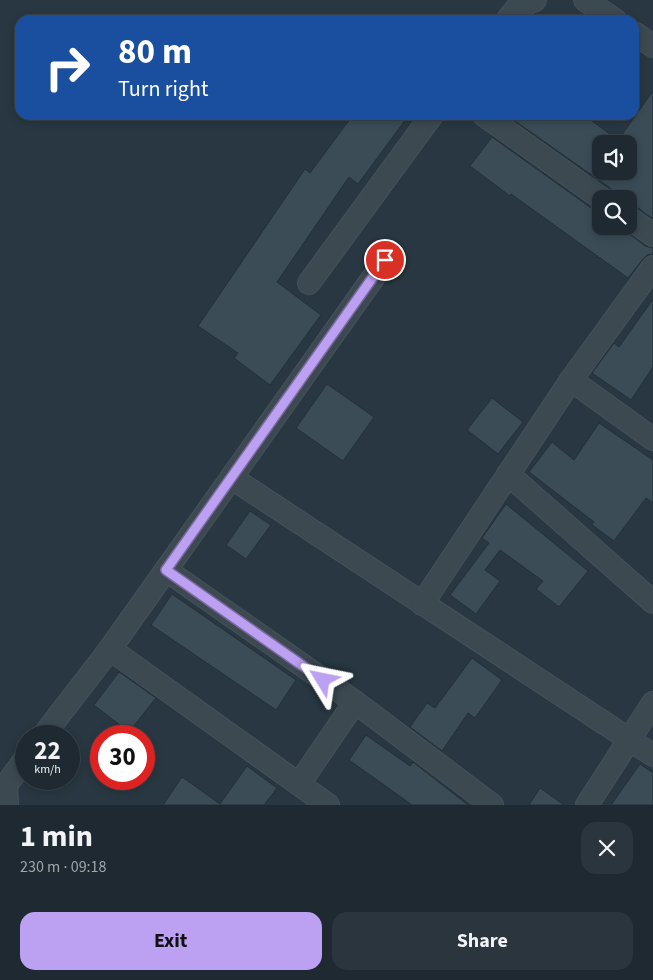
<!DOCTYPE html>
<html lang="en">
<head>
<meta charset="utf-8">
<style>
  body { margin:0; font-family:"Source Sans 3",sans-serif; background:#2b353d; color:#f1f3f6; height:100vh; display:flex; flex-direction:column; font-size:19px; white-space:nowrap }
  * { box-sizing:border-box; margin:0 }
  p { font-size:16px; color:#a1a6ab }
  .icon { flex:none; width:28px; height:28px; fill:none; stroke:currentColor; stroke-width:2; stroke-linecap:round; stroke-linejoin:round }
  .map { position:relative; height:805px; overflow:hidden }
  .details { display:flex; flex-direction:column; background:#1e2931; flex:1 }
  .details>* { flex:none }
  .guide { position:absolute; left:15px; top:15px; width:624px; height:105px; border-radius:15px; box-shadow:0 2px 8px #0003,0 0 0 1px #3c454d; background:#1a4fa0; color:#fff; overflow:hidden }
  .fabs { position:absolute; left:592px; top:135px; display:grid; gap:10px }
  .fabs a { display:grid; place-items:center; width:45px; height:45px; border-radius:10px; background:#1e2931; box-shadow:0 2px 8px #0003,0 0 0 1px #3c454d; font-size:25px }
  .speed { position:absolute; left:15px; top:725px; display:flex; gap:10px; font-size:25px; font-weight:700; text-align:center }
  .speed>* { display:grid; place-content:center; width:65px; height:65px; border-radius:50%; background:#1e2931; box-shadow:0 2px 8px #0003,0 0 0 1px #3c454d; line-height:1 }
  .speed small { font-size:12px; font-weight:400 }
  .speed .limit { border:8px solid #d22; background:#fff; color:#111 }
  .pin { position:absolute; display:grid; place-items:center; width:42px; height:42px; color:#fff; margin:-21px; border:2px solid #fff; border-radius:50%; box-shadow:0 1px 5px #0007 }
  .me { position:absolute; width:55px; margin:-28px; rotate:305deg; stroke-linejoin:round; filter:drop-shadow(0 0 4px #0008) }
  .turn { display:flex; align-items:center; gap:18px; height:105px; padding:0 20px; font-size:22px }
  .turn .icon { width:65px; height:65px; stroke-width:2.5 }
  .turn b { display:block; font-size:35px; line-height:42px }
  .round { display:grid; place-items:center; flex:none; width:52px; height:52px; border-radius:15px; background:#2b353d }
  .headline { display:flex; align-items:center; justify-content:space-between; height:85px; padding:0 20px }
  h1 { font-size:30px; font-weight:700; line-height:38px }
  .primary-button { display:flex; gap:10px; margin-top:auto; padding:10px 20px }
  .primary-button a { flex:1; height:58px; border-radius:15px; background:#bca0f2; color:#111; font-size:20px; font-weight:700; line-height:58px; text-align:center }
  .primary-button a+a { background:#2b353d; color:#f1f3f6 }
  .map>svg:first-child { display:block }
</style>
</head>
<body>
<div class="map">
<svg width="653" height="805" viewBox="0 0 653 805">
  <rect width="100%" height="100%" fill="#283741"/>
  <g fill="#3b4c57" stroke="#233038" fill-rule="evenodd">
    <path d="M653 91V219L637 207 629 205V199H615L614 193 610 188 508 116 584 115 618 140ZM601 144H629V171H601Z"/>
    <path d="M353 115H409L358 184 349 177 277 282 321 315 270 385 234 358 238 353 198 326 305 169 310 173Z"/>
    <path d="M492 137 594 210 601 212V226H619L645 246 653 248V254L647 255 643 259 628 278 511 194 510 196 470 166Z"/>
    <path d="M653 299V367L631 400 592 373 614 343 619 347Z"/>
    <path d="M327 384 374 417 343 461 296 428Z"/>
    <path d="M492 398 523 422 498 454 467 430Z"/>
    <path d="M599 423 653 460V503L646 498 614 541 592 525 594 522 529 472 552 442 574 460Z"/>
    <path d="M506 504 588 571 559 607 536 589 543 581 500 550 485 570 500 581 476 614 450 595 489 543 482 538Z"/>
    <path d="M250 511 271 525 246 559 226 545Z"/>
    <path d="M172 594 296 680 276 710 151 625Z"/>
    <path d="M472 658 502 680 475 718 468 713 442 751 410 727 427 703 435 708Z"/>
    <path d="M119 672 156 698 129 732 94 705Z"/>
    <path d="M366 735 410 766 413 762 468 805H412L349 760Z"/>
    <path d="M640 764 653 773V805H611Z"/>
    <path d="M247 766 277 788 264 805H163L182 777 220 804Z"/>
    <path d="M540 788 564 805H529Z"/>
  </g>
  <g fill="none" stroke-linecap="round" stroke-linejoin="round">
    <g stroke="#46525a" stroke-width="24">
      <g id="minor">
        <path d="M585 0 615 20"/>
        <path d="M507 20 516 9 535 0"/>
        <path d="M634 33 653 46"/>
        <path d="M484 115 602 199"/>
        <path d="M629 218 653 235"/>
        <path d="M309 283 432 115"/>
        <path d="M571 380 653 439"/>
        <path d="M508 474 653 602"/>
        <path d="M232 478 653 755"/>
        <path d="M166 570 355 702 299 784"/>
        <path d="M422 604 571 380 653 267"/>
        <path d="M110 649 328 805"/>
        <path d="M355 702 492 805"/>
        <path d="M43 736 110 649 385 261"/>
        <path d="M7 805 6 785 26 758"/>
        <path d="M587 805 653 703"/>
      </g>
    </g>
    <use href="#minor" stroke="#3c4951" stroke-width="22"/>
  </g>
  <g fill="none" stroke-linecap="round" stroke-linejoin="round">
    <g stroke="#7a689d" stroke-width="12">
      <path id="route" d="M323 680 166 570 385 260"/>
    </g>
    <use href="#route" stroke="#bca0f2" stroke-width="9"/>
  </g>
</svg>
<div class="fabs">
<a><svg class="icon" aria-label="sound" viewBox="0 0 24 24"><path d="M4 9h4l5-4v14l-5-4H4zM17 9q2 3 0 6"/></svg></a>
<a><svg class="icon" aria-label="search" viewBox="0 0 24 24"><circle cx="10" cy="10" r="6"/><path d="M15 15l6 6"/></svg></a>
</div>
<div class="speed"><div>22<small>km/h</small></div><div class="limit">30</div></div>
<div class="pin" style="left:385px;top:260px;background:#d93025"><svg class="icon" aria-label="arrive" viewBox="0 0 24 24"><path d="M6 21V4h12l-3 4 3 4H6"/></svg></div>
<svg class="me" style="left:323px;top:680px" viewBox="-20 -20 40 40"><path d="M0-17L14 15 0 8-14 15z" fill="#bca0f2" stroke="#fff" stroke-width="4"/></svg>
<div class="guide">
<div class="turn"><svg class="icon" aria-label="right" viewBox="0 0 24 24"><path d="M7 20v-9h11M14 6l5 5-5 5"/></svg><div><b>80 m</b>Turn right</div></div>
</div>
</div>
<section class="details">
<div class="headline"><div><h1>1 min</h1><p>230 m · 09:18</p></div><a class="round"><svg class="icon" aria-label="close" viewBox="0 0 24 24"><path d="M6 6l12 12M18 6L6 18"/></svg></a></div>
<div class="primary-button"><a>Exit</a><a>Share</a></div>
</section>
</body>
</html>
